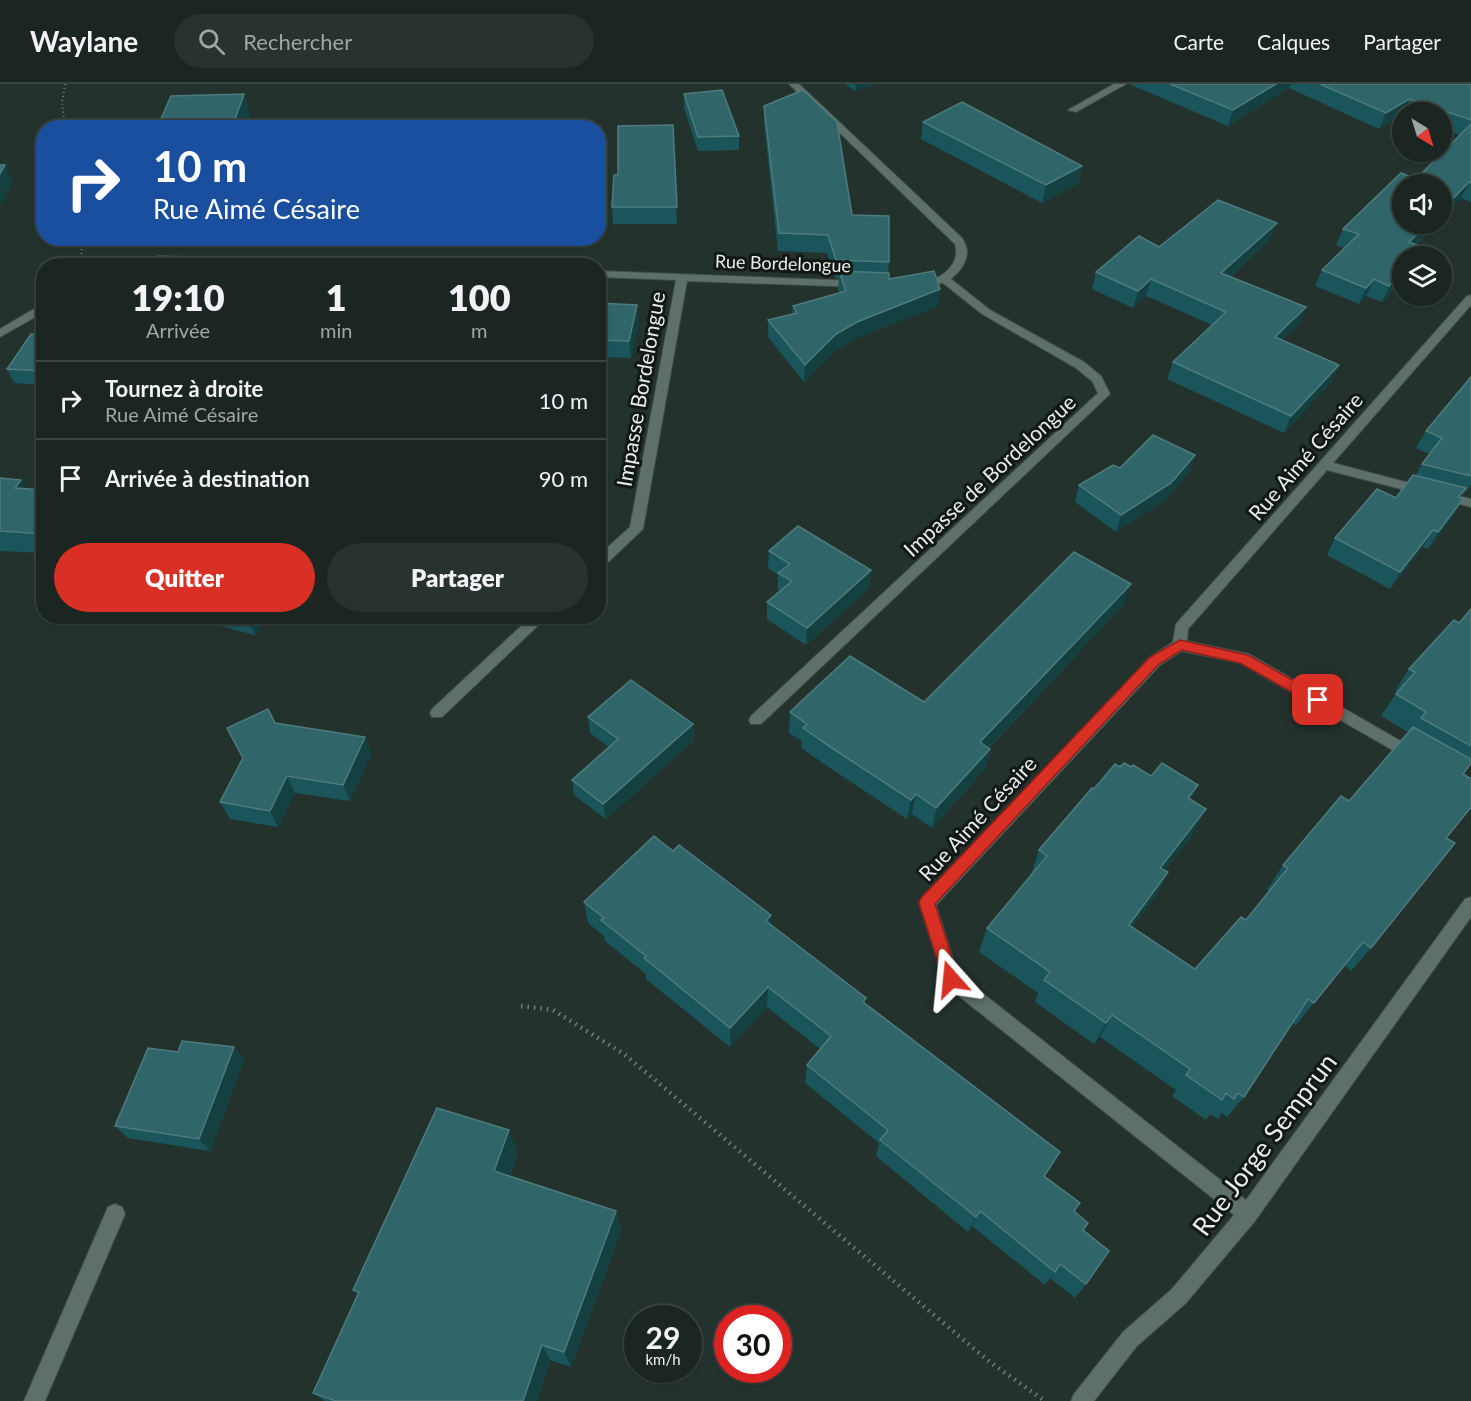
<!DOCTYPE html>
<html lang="fr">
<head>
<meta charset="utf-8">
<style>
  body { margin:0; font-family:Lato,sans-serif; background:#28322f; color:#f1f3f6; height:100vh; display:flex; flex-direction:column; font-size:22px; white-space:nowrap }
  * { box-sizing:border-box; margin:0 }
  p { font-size:20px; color:#a0a5a5 }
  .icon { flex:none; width:33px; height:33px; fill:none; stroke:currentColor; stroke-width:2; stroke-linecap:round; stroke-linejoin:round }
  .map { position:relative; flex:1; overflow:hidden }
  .panel { position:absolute; left:36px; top:174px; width:570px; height:366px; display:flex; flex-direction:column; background:#1b2622; border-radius:24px; box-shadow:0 2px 4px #0004,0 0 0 2px #394340 }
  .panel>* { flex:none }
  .banner { position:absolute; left:36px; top:36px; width:570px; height:126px; border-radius:24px; box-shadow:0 2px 4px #0004,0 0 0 2px #394340; background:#1a4fa0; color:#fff; overflow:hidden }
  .needle { width:39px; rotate:142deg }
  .controls { position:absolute; left:1392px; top:18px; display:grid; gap:12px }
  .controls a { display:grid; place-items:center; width:60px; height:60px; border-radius:50%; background:#1b2622; box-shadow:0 2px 4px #0004,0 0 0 2px #394340; font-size:30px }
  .speed { position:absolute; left:624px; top:1221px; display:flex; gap:12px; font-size:30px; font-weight:700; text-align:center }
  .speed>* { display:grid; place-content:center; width:78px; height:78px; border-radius:50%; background:#1b2622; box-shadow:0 2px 4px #0004,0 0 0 2px #394340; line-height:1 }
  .speed small { font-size:15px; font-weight:400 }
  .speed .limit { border:9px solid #d22; background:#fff; color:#111 }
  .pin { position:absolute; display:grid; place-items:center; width:51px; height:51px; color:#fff; margin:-26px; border-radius:12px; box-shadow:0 3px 9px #0006 }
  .me { position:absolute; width:66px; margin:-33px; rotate:342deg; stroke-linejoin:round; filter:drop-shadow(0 0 4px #0008) }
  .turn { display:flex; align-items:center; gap:21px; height:126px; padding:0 18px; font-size:27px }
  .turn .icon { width:78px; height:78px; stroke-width:2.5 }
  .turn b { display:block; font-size:42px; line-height:51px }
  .eta { display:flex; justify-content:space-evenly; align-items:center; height:102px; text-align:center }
  .eta b { font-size:36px; font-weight:800; line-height:42px }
  .primary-button { display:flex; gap:12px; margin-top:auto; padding:12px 18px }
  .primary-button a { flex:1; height:69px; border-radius:36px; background:#d93025; color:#fff; font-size:24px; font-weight:800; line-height:69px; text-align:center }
  .primary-button a+a { background:#28322f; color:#f1f3f6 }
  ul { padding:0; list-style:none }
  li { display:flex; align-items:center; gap:18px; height:78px; padding:0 18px; border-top:2px solid #394340 }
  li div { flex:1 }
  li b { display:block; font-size:22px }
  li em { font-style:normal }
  header { display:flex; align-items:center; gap:36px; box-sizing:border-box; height:84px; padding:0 30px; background:#1b2622; border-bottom:2px solid #394340 }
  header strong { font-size:28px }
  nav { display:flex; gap:33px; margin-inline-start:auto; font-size:21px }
  .search { width:420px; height:54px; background:#28322f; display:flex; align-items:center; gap:15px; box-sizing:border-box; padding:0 21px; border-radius:33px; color:#a0a5a5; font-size:22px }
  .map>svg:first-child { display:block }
</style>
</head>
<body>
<header>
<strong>Waylane</strong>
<div class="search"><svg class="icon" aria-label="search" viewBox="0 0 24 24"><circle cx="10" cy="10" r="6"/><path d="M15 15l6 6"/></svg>Rechercher</div>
<nav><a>Carte</a><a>Calques</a><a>Partager</a></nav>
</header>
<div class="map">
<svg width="1471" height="1317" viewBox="0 0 1471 1317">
  <rect width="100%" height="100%" fill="#24322d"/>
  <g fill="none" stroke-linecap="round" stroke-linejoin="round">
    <g stroke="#404d49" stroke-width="2">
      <g id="service">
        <path d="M1114 0H1126L1076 28 1068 26Z"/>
        <path d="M115 1120 122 1123 125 1130 45 1317H24L108 1123Z"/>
      </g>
    </g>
    <g stroke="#404d49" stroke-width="2">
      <g id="minor">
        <path d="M789 0H799L962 154C973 170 964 184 951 195L990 226 1084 278 1101 292 1110 310 761 640H751L749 636 751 632 1098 309 1092 297 1076 284 982 230 943 199 933 200V196C948 189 960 177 955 160Z"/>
        <path d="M159 172 350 179 355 182 159 178 139 182H112Z"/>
        <path d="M598 187 859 197 864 200 859 203 687 197 643 445 603 483 598 485V472L630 443 676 196 598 193Z"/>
        <path d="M1471 211V221L1333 379 1471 415V423L1327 386 1188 545 1187 557 1249 570 1420 668 1423 672 1420 676H1410L1240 579 1182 567 1160 581 936 821 958 890 1246 1116 1465 815 1471 813V833L1255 1137 1186 1219 1137 1262 1094 1317H1071L1074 1310 1123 1248 1172 1205 1234 1131 945 901 919 819 1150 573 1173 558 1176 540 1467 212Z"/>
        <path d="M44 219V228L0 253V245Z"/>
        <path d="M532 532H548L442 633H432L430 629 432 625Z"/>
      </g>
    </g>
    <g stroke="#727e79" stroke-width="2" stroke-dasharray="1 3" stroke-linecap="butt">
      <path d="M65 0 62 18 65 44"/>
      <path d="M80 182 83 154"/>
    </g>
    <path stroke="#727e79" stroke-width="4.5" stroke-dasharray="1.5 5" stroke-linecap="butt" d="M521 922 553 926 624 970 991 1279 1045 1317"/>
    <use href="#service" fill="#5f6f6a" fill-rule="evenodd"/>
    <use href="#minor" fill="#5f6f6a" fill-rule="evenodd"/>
  </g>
  <g fill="#1a555b">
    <path d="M845 0H875L855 7Z"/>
    <path d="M1129 0H1471V118L1461 114 1402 140H1436L1416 161 1402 196 1382 218 1366 212 1359 220 1315 202 1322 186 1344 164 1336 161 1343 145 1416 95 1460 51 1442 45V28H1402V31L1379 45 1289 4 1228 42Z"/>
    <path d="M684 10 739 52V66L698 67 684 24Z"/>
    <path d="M764 22 889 178 888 189 889 195 940 205 938 222 855 255 835 267 804 298 768 253V236L792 230 793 222 839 209 838 204 839 194H835L827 169 778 167 764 39Z"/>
    <path d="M923 38 1082 82 1078 100 1042 119 921 55Z"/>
    <path d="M673 41 677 140H613L612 123 618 91Z"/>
    <path d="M1270 155 1230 193 1306 223 1299 240 1282 256 1339 281 1331 298 1284 349 1167 295 1173 278 1212 241 1146 212 1133 224 1092 205 1096 188 1159 163Z"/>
    <path d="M598 219 639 237 631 274 598 273Z"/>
    <path d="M44 251V301L14 299 7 285Z"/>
    <path d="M1471 293V401L1463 411 1462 410 1453 432 1428 465 1423 463 1390 505 1327 471 1335 454 1396 414 1416 391 1422 380 1429 370 1416 364 1426 347Z"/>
    <path d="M1195 371 1189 388 1165 416 1116 448 1075 418 1079 401 1120 384Z"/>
    <path d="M0 394 21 396 26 405 44 406V469L0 467Z"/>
    <path d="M769 467 871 486 869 504 806 561 767 535V518L780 507 778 506V491L768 484Z"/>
    <path d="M1123 521 989 664 990 665 985 685 932 744 912 730 907 735 833 686 801 664 802 657 789 649 790 628 924 618Z"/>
    <path d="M1471 525V679L1463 690 1446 754 1371 864 1351 887 1344 881 1296 941 1292 939 1244 1013 1227 1033 1222 1029 1218 1035 1210 1030 1206 1036 1172 1012 1176 1006 1100 953 1094 960 1035 918 1038 909 979 868 987 844 1031 791 1039 766 1094 705 1120 683H1131L1151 692 1198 701 1191 715 1193 750 1165 786 1168 788 1155 813 1132 843 1195 885 1246 836 1269 807 1267 806 1283 781 1349 717 1408 648 1381 632 1397 608 1395 607 1409 585 1459 539Z"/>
    <path d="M216 532H270L255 551 220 542Z"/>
    <path d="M588 633 693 640 694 656 606 735 574 711 572 696 609 663 590 649Z"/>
    <path d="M275 639 365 653 371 670 350 717 295 709 278 743 230 735 220 718Z"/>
    <path d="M673 767 771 831V841L866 914 865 919 1060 1068 1045 1093 1074 1127 1083 1146 1086 1200 1075 1214 1050 1194 1045 1201 972 1142 968 1148 876 1072 879 1059 805 999 807 981 820 965 767 923 730 963 646 895V890L605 857 604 852 588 839 584 818Z"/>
    <path d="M178 968 244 976 210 1067 128 1054 115 1042Z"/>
    <path d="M518 1068 510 1092 616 1127 621 1147 571 1283 550 1276 537 1317H325L313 1309 358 1211 353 1206Z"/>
  </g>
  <g fill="#154042">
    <path d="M856 0H875L855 7Z"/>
    <path d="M1276 0H1291L1289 4 1228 42 1233 26Z"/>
    <path d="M244 10 251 32 247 44H232Z"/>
    <path d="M1409 15 1402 31 1379 45 1386 29Z"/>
    <path d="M5 81 13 98 0 122V84Z"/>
    <path d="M1082 82 1078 100 1042 119 1046 101Z"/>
    <path d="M1469 98 1461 114 1442 134V126Z"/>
    <path d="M1277 139 1270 155 1215 206 1221 189Z"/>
    <path d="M1428 140H1436L1404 172 1409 158Z"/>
    <path d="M1425 164 1421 172H1417Z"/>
    <path d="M1402 188V196L1382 218 1389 202Z"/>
    <path d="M1151 195 1146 212 1133 224 1138 207Z"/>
    <path d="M1374 195 1366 212 1359 220 1366 204Z"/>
    <path d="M940 205 938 222 855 255 835 267 804 298 805 281 836 250 857 238Z"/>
    <path d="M637 221 639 237 631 274 629 257Z"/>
    <path d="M1306 223 1299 240 1268 270 1275 253Z"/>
    <path d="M1339 281 1331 298 1284 349 1291 332Z"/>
    <path d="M1195 371 1189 388 1165 416 1116 448 1121 431Z"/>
    <path d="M21 396 32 416 15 404Z"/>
    <path d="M1463 415 1453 432 1428 465 1438 448Z"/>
    <path d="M1433 446 1423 463 1390 505 1400 488Z"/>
    <path d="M871 486 869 504 806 561 807 544Z"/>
    <path d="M1131 500 1123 521 975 678 980 658Z"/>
    <path d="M248 532H270L255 551 247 534Z"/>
    <path d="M693 640 694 656 606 735 603 720Z"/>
    <path d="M365 653 371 670 350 717 343 701Z"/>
    <path d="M990 665 985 685 932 744 936 724Z"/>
    <path d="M287 692 295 709 278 743 270 727Z"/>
    <path d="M1198 701 1185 727 1188 714Z"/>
    <path d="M916 710 912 730 907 735 911 716Z"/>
    <path d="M1206 725 1193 750 1148 808 1160 784Z"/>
    <path d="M1168 788 1155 813 1117 865 1129 841Z"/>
    <path d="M771 831 770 852 766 837Z"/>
    <path d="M768 903 767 923 730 963V944Z"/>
    <path d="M1112 931 1100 953 1094 960 1106 939Z"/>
    <path d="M234 963 244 976 210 1067 199 1055Z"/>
    <path d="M509 1046 518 1068 504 1108 494 1087Z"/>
    <path d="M1060 1068 1051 1084 1034 1108 1044 1092Z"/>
    <path d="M616 1127 621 1147 571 1283 564 1268Z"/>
    <path d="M980 1127 972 1142 968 1148 976 1133Z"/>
    <path d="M542 1261 550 1276 537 1317H523Z"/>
  </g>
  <g fill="#30656a" stroke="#4d7b7e" stroke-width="1.5">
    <path d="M1170 0H1276L1233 26Z"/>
    <path d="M1320 0H1471V36L1409 15 1386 29Z"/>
    <path d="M722 6 739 52 698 53 684 10Z"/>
    <path d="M803 6 837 38 852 131 889 132V178L836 176 828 151 779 149 764 22Z"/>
    <path d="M244 10 232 44H157L171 12Z"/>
    <path d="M962 18 1082 82 1046 101 923 38Z"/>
    <path d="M1471 40V99L1469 98 1442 126V100H1402V140H1428L1409 158 1425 164 1417 172H1402V188L1389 202 1374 195 1366 204 1322 186 1359 150 1343 145 1401 89 1416 95Z"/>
    <path d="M673 41 677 123H612L614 91H618V42Z"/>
    <path d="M0 81H5L0 90Z"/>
    <path d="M1218 116 1277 139 1221 189 1306 223 1275 253 1339 281 1291 332 1173 278 1226 228 1151 195 1138 207 1096 188 1139 152 1159 163Z"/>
    <path d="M839 187 889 189V195L934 187 940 205 857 238 836 250 805 281 768 236 797 229 793 222 846 207Z"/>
    <path d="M598 219 637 221 629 257 598 256Z"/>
    <path d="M31 250 44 251V287L7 285Z"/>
    <path d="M1471 293V392L1422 380 1442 354 1426 347Z"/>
    <path d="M1153 351 1195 371 1171 399 1121 431 1079 401 1113 381 1120 384Z"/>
    <path d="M1413 391 1466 404 1458 413 1463 415 1438 448 1433 446 1400 488 1335 454 1377 405 1396 414Z"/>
    <path d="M0 394 21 396 15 404 44 406V450L0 447Z"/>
    <path d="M798 442 871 486 807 544 767 518 792 497 778 489 790 480 769 467Z"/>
    <path d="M1074 468 1131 500 980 658 990 665 936 724 916 710 911 716 835 666 803 644 807 640 790 628 850 572 924 618Z"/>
    <path d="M1471 525V662L1421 634 1426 628 1396 610 1415 588 1409 585 1454 536 1459 539Z"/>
    <path d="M631 596 693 640 603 720 572 696 618 655 588 633Z"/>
    <path d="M268 625 275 639 365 653 343 701 287 692 270 727 220 718 243 674 227 644Z"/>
    <path d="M1413 643 1471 675V679L1463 690 1471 695V723L1446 754 1455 759 1371 864 1363 858 1314 919 1308 915 1244 1013 1238 1009 1234 1015 1226 1009 1222 1016 1186 991 1190 985 1112 931 1106 939 1044 896 1050 888 987 844 1047 772 1039 766 1092 704 1094 705 1115 680 1120 683 1124 679 1131 683 1133 681 1151 692 1162 679 1198 701 1188 714 1206 725 1160 784 1168 788 1129 841 1195 885 1241 833 1246 836 1288 784 1283 781 1341 712 1349 717Z"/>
    <path d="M654 752 673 767 679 761 771 831 766 837 866 914 863 918 1060 1068 1044 1092 1080 1119 1074 1127 1088 1139 1083 1146 1109 1167 1086 1200 1060 1180 1055 1188 980 1127 976 1133 880 1056 888 1046 807 981 831 952 768 903 730 944 644 874 646 872 601 836 604 834 584 818Z"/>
    <path d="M182 957 234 963 199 1055 115 1042 148 964 178 968Z"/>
    <path d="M437 1024 509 1046 494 1087 616 1127 564 1268 542 1261 523 1317H336L313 1309 359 1208 353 1206Z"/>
  </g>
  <path fill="#d93025" stroke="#8d1f18" stroke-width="1.5" d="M1180 556 1248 571 1323 613 1325 616 1318 622 1313 620 1240 579 1182 566 1159 580 935 820 959 895 957 900 951 902 945 900 919 819 921 814 1150 573Z"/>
  <g text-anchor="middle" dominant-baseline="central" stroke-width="6" stroke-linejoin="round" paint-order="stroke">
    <g font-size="18" fill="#e6efeb" stroke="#121816">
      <text transform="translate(783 179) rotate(2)">Rue Bordelongue</text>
    </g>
    <g font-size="21" fill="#e6efeb" stroke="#121816">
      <text transform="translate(640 305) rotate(-80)">Impasse Bordelongue</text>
      <text transform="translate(1305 372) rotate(-49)">Rue Aimé Césaire</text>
      <text transform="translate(989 391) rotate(-43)">Impasse de Bordelongue</text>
      <text transform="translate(977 734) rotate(-47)">Rue Aimé Césaire</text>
    </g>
    <g font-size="26" fill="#e6efeb" stroke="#121816">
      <text transform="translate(1264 1060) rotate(-53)">Rue Jorge Semprun</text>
    </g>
  </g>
</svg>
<div class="controls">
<a><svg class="needle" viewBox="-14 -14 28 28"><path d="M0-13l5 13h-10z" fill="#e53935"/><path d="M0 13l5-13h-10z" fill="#a0a5a5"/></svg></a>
<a><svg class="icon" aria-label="sound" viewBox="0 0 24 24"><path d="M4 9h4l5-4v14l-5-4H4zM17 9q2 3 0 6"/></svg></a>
<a><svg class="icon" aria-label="layers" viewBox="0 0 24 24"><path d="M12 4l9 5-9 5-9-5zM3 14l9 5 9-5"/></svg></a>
</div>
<div class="speed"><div>29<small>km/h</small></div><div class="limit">30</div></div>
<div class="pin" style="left:1318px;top:616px;background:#d93025"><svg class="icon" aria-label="arrive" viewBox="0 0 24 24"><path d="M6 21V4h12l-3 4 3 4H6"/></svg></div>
<svg class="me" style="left:951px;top:895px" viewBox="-20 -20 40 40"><path d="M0-17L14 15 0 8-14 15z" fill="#d93025" stroke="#fff" stroke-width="4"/></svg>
<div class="banner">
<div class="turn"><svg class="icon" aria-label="right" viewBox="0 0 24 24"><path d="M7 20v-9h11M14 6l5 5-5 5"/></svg><div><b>10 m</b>Rue Aimé Césaire</div></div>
</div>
<section class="panel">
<div class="eta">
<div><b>19:10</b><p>Arrivée</p></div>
<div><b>1</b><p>min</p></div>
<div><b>100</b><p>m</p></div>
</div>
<ul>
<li><svg class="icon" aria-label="right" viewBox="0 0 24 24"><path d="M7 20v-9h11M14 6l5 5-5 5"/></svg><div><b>Tournez à droite</b><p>Rue Aimé Césaire</p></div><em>10 m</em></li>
<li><svg class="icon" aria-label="arrive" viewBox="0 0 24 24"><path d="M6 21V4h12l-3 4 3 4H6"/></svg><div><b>Arrivée à destination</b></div><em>90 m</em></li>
</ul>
<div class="primary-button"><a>Quitter</a><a>Partager</a></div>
</section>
</div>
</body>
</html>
